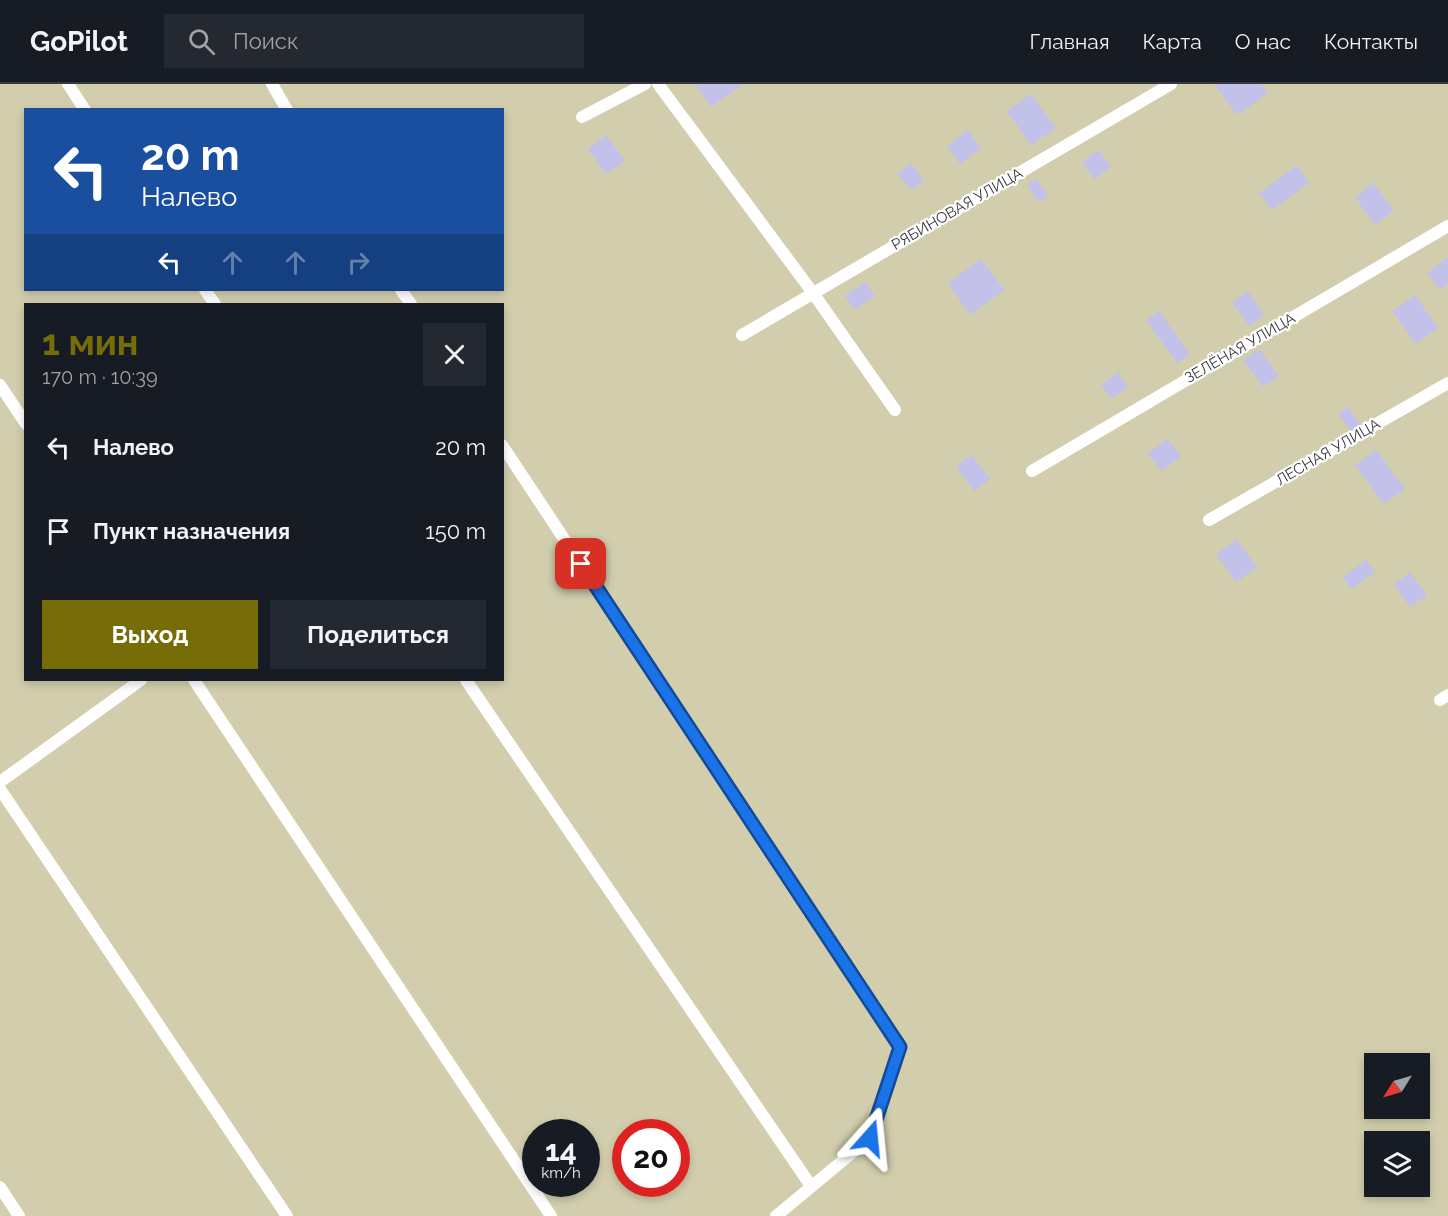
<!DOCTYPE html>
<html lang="ru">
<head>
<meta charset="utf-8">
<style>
  body { margin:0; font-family:Raleway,sans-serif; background:#242831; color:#f1f3f6; height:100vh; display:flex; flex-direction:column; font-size:22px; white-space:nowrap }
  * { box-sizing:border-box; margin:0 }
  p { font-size:20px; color:#9ea1a6 }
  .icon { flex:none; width:33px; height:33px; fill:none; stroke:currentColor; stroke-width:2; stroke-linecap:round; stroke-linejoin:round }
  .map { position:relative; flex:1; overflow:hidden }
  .details { position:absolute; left:24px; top:219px; width:480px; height:378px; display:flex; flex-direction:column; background:#171b24; border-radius:0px; box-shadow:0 3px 9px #0003 }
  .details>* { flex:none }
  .top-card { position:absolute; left:24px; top:24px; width:480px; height:183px; border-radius:0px; box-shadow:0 3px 9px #0003; background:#1a4fa0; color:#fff; overflow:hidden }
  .needle { width:39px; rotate:233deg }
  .fabs { position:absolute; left:1364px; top:969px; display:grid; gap:12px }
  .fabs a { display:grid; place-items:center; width:66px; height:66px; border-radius:0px; background:#171b24; box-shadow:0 3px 9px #0003; font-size:30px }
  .speed { position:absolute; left:522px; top:1035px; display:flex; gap:12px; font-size:30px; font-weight:700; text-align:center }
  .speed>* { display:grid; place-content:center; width:78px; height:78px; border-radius:50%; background:#171b24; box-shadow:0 3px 9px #0003; line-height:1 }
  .speed small { font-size:15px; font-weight:400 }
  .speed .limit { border:9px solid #d22; background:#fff; color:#111 }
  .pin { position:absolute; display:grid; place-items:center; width:51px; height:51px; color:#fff; margin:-26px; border-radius:12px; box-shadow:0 3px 9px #0006 }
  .me { position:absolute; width:66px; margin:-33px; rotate:18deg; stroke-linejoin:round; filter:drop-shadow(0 0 4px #0008) }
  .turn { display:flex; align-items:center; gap:21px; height:126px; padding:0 18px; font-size:27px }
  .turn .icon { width:78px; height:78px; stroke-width:2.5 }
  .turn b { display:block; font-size:42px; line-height:51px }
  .lanes { display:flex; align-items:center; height:57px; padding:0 18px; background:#0003; justify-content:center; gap:30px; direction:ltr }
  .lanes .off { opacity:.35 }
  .round { display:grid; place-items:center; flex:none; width:63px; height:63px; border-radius:0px; background:#242831 }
  .summary { display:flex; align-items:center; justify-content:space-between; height:102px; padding:0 18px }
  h1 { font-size:36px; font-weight:700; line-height:45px; color:#776d08 }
  .primary-button { display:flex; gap:12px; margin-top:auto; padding:12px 18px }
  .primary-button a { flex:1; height:69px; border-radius:0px; background:#776d08; color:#fff; font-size:24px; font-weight:700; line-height:69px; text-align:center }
  .primary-button a+a { background:#242831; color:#f1f3f6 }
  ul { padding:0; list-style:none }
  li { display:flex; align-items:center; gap:18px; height:84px; padding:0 18px }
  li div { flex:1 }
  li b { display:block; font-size:22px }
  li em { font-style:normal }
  header { display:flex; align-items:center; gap:36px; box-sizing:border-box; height:84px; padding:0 30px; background:#171b24; border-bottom:2px solid #363941 }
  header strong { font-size:28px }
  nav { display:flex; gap:33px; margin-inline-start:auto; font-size:21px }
  .search { width:420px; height:54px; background:#242831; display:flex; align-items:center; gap:15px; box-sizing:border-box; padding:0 21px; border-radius:0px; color:#9ea1a6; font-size:22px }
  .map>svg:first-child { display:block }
</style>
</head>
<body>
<header>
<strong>GoPilot</strong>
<div class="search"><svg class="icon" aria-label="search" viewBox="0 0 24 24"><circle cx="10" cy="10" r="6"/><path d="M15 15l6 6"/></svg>Поиск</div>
<nav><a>Главная</a><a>Карта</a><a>О нас</a><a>Контакты</a></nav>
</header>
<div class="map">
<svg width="1448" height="1132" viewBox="0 0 1448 1132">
  <rect width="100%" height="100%" fill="#e5e5fb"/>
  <path fill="#d2cead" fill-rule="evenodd" d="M0 0H1448V1132H0ZM26 26H502V206H26ZM26 220H502V596H26ZM1374 980H1419V1024H1374ZM536 1048H586V1100H536ZM626 1048H676V1100H626ZM1374 1058H1419V1102H1374Z"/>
  <g fill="#c1c1ea">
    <path d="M698 0H743L711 23 696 1Z"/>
    <path d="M1214 0H1261L1268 9 1237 31Z"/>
    <path d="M1031 10 1056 44 1031 61 1007 27Z"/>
    <path d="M968 46 981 64 960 80 947 62Z"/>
    <path d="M606 51 625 77 606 90 588 65Z"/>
    <path d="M1099 66 1111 83 1094 95 1082 78Z"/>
    <path d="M911 79 924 97 911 106 897 89Z"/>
    <path d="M1297 81 1309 99 1272 126 1259 109Z"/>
    <path d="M1036 94 1048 112 1039 118 1027 101Z"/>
    <path d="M1374 99 1394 127 1375 141 1355 113Z"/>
    <path d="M1448 173V200L1440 206 1427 189Z"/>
    <path d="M981 175 1004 206 970 231 948 199Z"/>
    <path d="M865 198 875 212 855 226 845 212Z"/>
    <path d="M1248 207 1264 231 1249 242 1232 218Z"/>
    <path d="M1415 211 1438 244 1416 260 1392 227Z"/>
    <path d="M1159 227 1190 270 1177 279 1146 236Z"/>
    <path d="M1259 265 1279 292 1263 303 1243 276Z"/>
    <path d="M1118 288 1128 303 1112 315 1101 301Z"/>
    <path d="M1348 323 1360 340 1351 347 1338 330Z"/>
    <path d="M1168 355 1181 373 1161 387 1148 369Z"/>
    <path d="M1376 366 1405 405 1384 420 1355 381Z"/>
    <path d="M972 371 990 395 974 407 956 382Z"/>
    <path d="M1237 455 1257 483 1236 498 1216 470Z"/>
    <path d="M1366 476 1375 488 1352 505 1343 493Z"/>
    <path d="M1410 488 1427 511 1410 523 1394 500Z"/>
  </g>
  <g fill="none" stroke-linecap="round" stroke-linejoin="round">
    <g stroke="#fff" stroke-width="12">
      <path d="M68 0 85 26"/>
      <path d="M272 0 287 26"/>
      <path d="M658 0 813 209 895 326"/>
      <path d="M582 33 645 0"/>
      <path d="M205 206 215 220"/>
      <path d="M401 206 411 220"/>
      <path d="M742 251 1171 0"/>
      <path d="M0 301 26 340"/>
      <path d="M502 361 900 963 870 1054 776 1132"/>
      <path d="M1032 387 1448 142"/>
      <path d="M1209 436 1448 299"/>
      <path d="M194 596 551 1132"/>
      <path d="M466 596 811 1102"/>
      <path d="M1440 616 1448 611"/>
      <path d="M0 698 141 596"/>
      <path d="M0 705 287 1132"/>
      <path d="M0 1103 19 1132"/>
    </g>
  </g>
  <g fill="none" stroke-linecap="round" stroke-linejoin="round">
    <g stroke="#114b97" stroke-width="15">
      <path id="route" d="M581 480 900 963 870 1054"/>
    </g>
    <use href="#route" stroke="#1a73e8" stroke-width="10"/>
  </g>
  <g text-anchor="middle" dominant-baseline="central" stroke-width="4.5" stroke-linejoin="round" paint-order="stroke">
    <g font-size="15" fill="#363641" stroke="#fff">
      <text transform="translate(957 125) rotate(-30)">РЯБИНОВАЯ УЛИЦА</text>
      <text transform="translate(1240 264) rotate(-30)">ЗЕЛЁНАЯ УЛИЦА</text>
      <text transform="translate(1328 368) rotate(-30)">ЛЕСНАЯ УЛИЦА</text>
    </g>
  </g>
</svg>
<div class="fabs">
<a><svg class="needle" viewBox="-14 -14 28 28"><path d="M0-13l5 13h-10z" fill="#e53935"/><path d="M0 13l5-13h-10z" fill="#9ea1a6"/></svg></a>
<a><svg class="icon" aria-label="layers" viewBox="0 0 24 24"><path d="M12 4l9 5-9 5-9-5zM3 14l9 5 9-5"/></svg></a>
</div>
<div class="speed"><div>14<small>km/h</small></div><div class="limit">20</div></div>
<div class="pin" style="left:581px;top:480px;background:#d93025"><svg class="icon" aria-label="arrive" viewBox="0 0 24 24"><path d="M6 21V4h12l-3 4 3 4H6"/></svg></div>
<svg class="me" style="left:870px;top:1054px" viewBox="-20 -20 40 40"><path d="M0-17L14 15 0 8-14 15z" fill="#1a73e8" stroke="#fff" stroke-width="4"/></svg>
<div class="top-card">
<div class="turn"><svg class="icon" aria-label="left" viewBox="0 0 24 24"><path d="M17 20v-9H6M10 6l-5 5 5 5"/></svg><div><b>20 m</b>Налево</div></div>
<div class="lanes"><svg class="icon" aria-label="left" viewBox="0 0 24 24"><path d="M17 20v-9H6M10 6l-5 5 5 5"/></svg><svg class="icon off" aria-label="ahead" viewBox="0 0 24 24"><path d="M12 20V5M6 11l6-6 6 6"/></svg><svg class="icon off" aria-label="ahead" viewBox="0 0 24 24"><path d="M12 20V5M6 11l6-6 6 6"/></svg><svg class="icon off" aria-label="right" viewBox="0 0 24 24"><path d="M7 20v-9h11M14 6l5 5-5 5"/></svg></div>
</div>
<section class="details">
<div class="summary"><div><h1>1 мин</h1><p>170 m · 10:39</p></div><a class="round"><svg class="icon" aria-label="close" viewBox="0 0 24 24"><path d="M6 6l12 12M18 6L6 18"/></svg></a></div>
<ul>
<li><svg class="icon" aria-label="left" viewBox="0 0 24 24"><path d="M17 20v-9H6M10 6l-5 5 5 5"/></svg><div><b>Налево</b></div><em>20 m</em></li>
<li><svg class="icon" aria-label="arrive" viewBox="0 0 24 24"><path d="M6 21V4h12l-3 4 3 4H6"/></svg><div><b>Пункт назначения</b></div><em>150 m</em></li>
</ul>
<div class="primary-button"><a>Выход</a><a>Поделиться</a></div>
</section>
</div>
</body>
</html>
